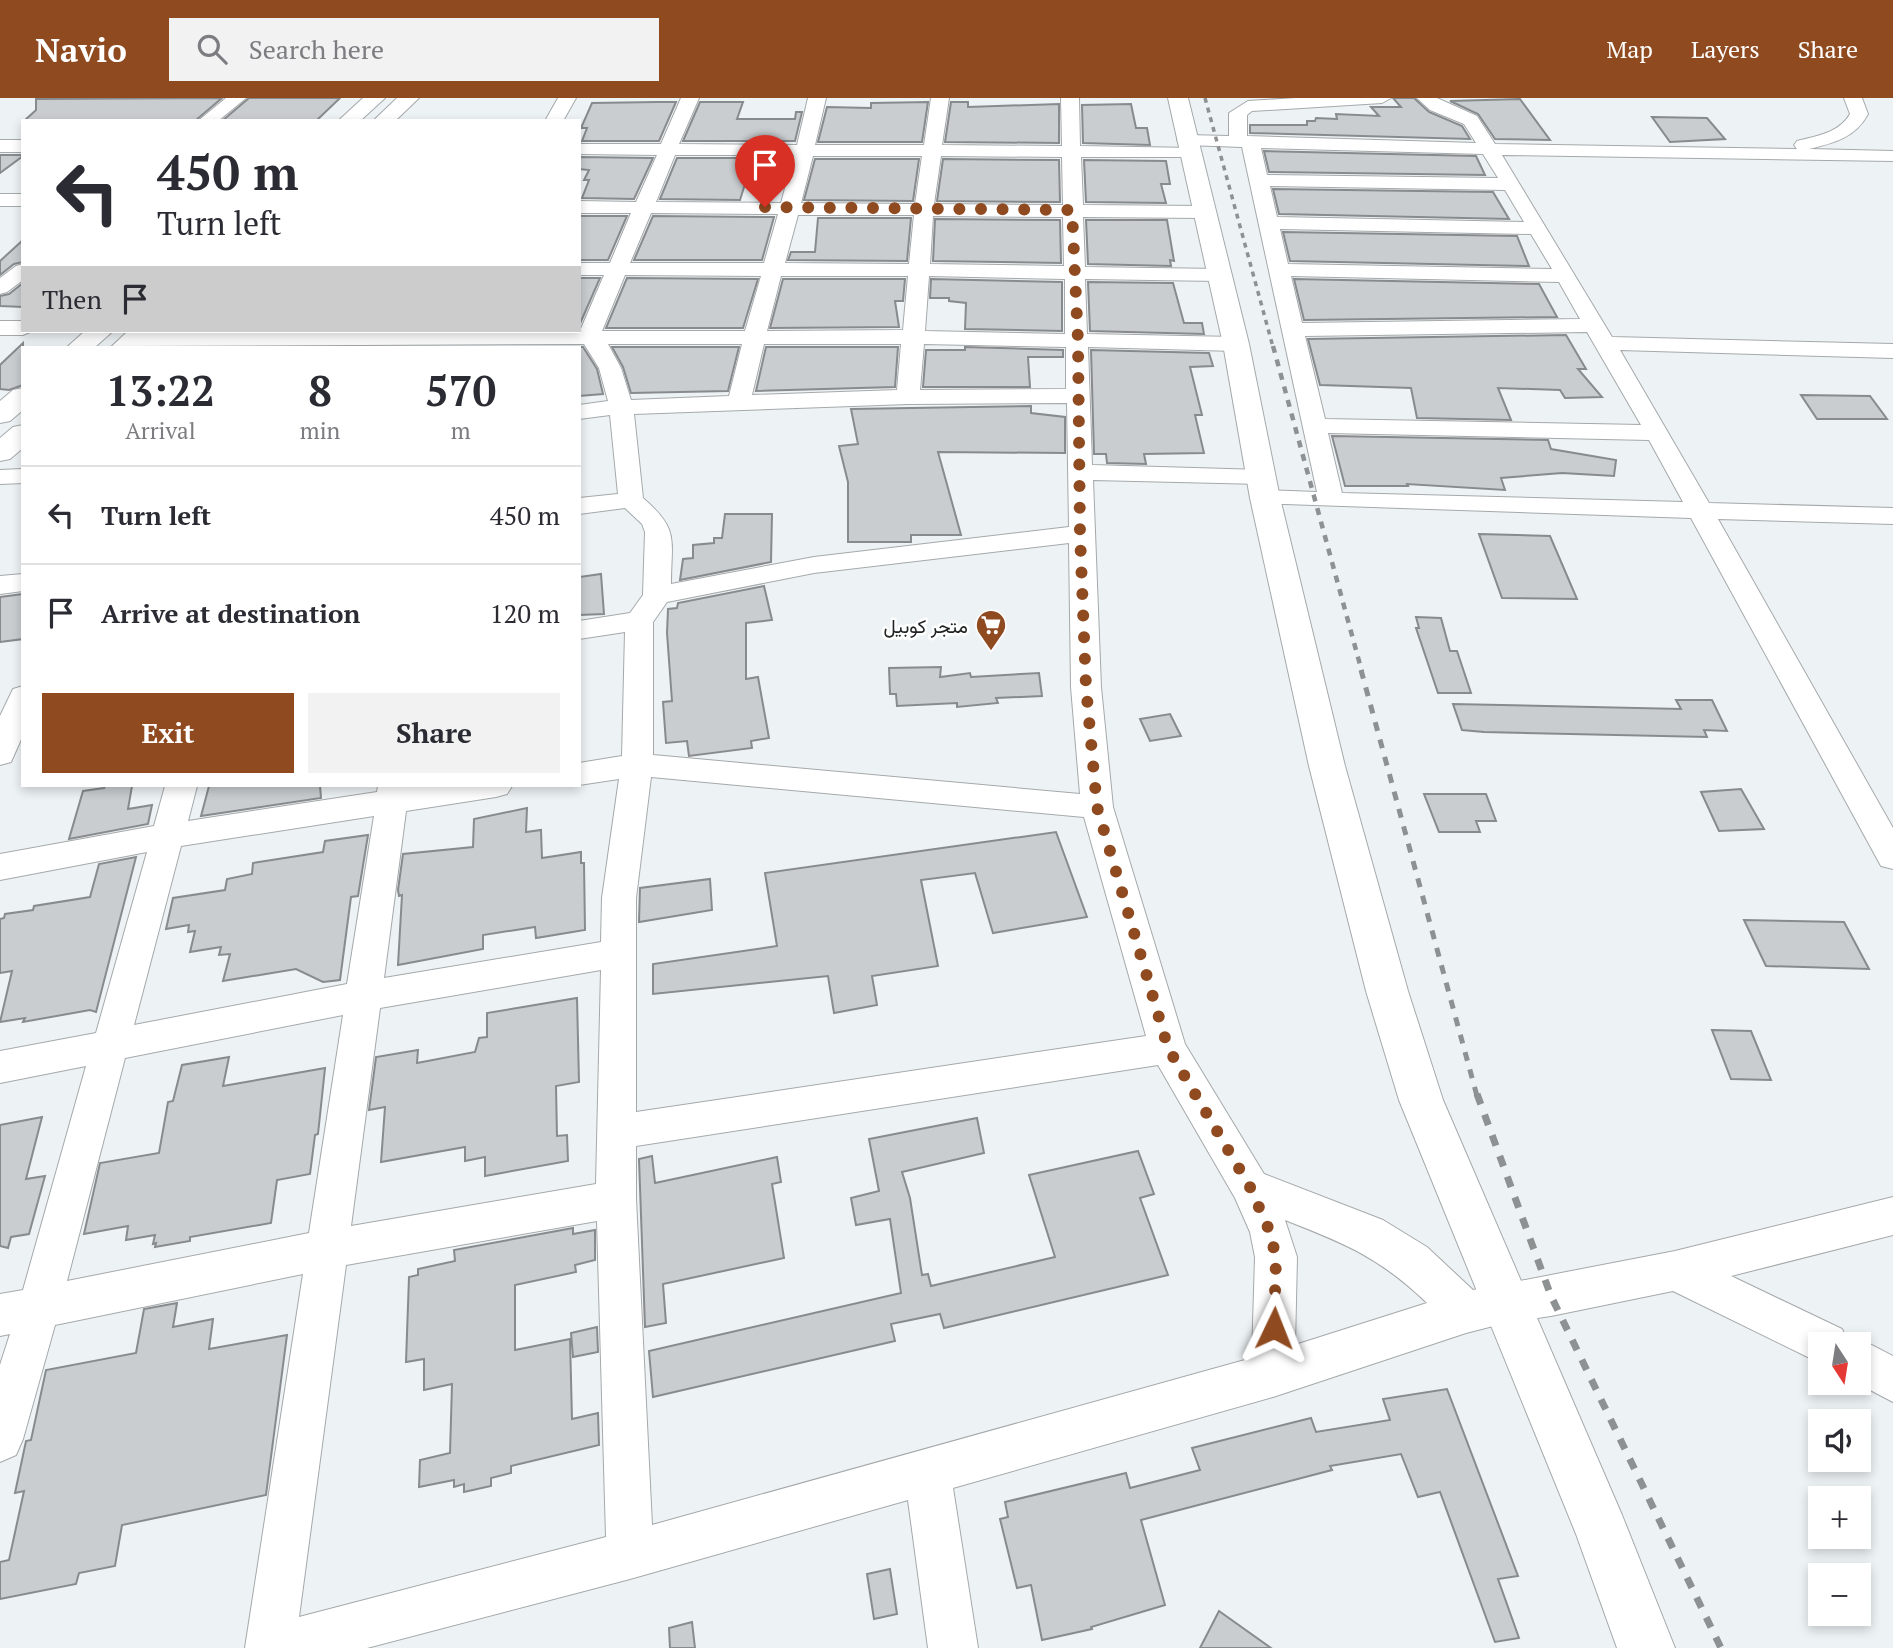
<!DOCTYPE html>
<html lang="en">
<head>
<meta charset="utf-8">
<style>
  body { margin:0; font-family:"PT Serif",Vazirmatn,serif; background:#f2f2f3; color:#2b2b33; height:100vh; display:flex; flex-direction:column; font-size:26px; white-space:nowrap }
  * { box-sizing:border-box; margin:0 }
  p { font-size:23px; color:#7c7c81 }
  .icon { flex:none; width:38px; height:38px; fill:none; stroke:currentColor; stroke-width:2; stroke-linecap:round; stroke-linejoin:round }
  .map { position:relative; flex:1; overflow:hidden }
  .panel { position:absolute; left:21px; top:248px; width:560px; height:441px; display:flex; flex-direction:column; background:#fff; border-radius:0px; box-shadow:0 4px 10px #0003 }
  .panel>* { flex:none }
  .banner { position:absolute; left:21px; top:21px; width:560px; height:214px; border-radius:0px; box-shadow:0 4px 10px #0003; background:#fff; color:#2b2b33; overflow:hidden }
  .needle { width:46px; rotate:168deg }
  .buttons { position:absolute; left:1808px; top:1234px; display:grid; gap:14px }
  .buttons a { display:grid; place-items:center; width:63px; height:63px; border-radius:0px; background:#fff; box-shadow:0 4px 10px #0003; font-size:35px }
  .pin { position:absolute; display:grid; place-items:center; width:60px; height:60px; color:#fff; margin:-72px -30px; border-radius:50% 50% 50% 0; rotate:-45deg; box-shadow:0 0 7px #0007 }
  .pin .icon { rotate:45deg }
  .me { position:absolute; width:77px; margin:-38px; rotate:2deg; stroke-linejoin:round; filter:drop-shadow(0 0 5px #0008) }
  .turn { display:flex; align-items:center; gap:24px; height:147px; padding:0 21px; font-size:32px }
  .turn .icon { width:91px; height:91px; stroke-width:2.5 }
  .turn b { display:block; font-size:49px; line-height:60px }
  .then { display:flex; align-items:center; height:66px; padding:0 21px; background:#0003; gap:14px; font-size:26px }
  .eta { display:flex; justify-content:space-evenly; align-items:center; height:119px; text-align:center }
  .eta b { font-size:42px; font-weight:600; line-height:49px }
  .action { display:flex; gap:14px; margin-top:auto; padding:14px 21px }
  .action a { flex:1; height:80px; border-radius:0px; background:#8f4a20; color:#fff; font-size:28px; font-weight:600; line-height:80px; text-align:center }
  .action a+a { background:#f2f2f3; color:#2b2b33 }
  ul { padding:0; list-style:none }
  li { display:flex; align-items:center; gap:21px; height:98px; padding:0 21px; border-top:2px solid #e1e1e2 }
  li div { flex:1 }
  li b { display:block; font-size:26px }
  li em { font-style:normal }
  header { display:flex; align-items:center; gap:42px; box-sizing:border-box; height:98px; padding:0 35px; background:#8f4a20; color:#fff }
  header strong { font-size:33px }
  nav { display:flex; gap:38px; margin-inline-start:auto; font-size:24px }
  .search { width:490px; height:63px; background:#f2f2f3; display:flex; align-items:center; gap:18px; box-sizing:border-box; padding:0 24px; border-radius:0px; color:#7c7c81; font-size:26px }
  .map>svg:first-child { display:block }
</style>
</head>
<body>
<header>
<strong>Navio</strong>
<div class="search"><svg class="icon" aria-label="search" viewBox="0 0 24 24"><circle cx="10" cy="10" r="6"/><path d="M15 15l6 6"/></svg>Search here</div>
<nav><a>Map</a><a>Layers</a><a>Share</a></nav>
</header>
<div class="map">
<svg width="1893" height="1550" viewBox="0 0 1893 1550">
  <rect width="100%" height="100%" fill="#edf2f4"/>
  <g fill="#c9cdcf" stroke="#878b8d" stroke-width="2">
    <path d="M222 0 195 23H24L36 12V1Z"/>
    <path d="M249 0H340L316 23H222Z"/>
    <path d="M1393 0H1414L1429 14 1462 28 1470 41 1250 35V27H1307V23H1315L1316 20 1337 21 1336 16 1379 18 1371 9H1401Z"/>
    <path d="M1520 1 1550 42 1495 41 1478 16 1450 3Z"/>
    <path d="M657 4H676L659 43H582L587 30H581L592 5Z"/>
    <path d="M700 4H743L737 21H795L796 14H802L795 43H683Z"/>
    <path d="M928 4 922 44H818L827 9 871 10V5Z"/>
    <path d="M951 4H968V9L1059 6V45L945 44Z"/>
    <path d="M1131 6 1136 30H1147L1150 47 1083 45 1082 7Z"/>
    <path d="M1652 19 1707 20 1725 41 1670 44Z"/>
    <path d="M1264 53 1476 58 1485 77 1269 74Z"/>
    <path d="M0 57H23V58L0 75Z"/>
    <path d="M579 59 653 60 634 101 582 100 589 82H584L589 72 579 71Z"/>
    <path d="M677 60H753L740 102 660 101Z"/>
    <path d="M815 61H919L913 103 804 102Z"/>
    <path d="M943 61 1059 62 1060 104 937 103Z"/>
    <path d="M1084 62 1166 63 1170 86H1161L1166 105 1086 104Z"/>
    <path d="M1273 91 1493 94 1509 121 1279 116Z"/>
    <path d="M579 118H627L608 162H579Z"/>
    <path d="M653 118 774 119 762 162H634Z"/>
    <path d="M818 120H911L907 163 788 162 791 154H815Z"/>
    <path d="M935 121 1060 122 1061 165 933 163Z"/>
    <path d="M1086 122H1167L1174 163 1170 162 1171 168 1088 166Z"/>
    <path d="M1283 134 1517 138 1529 168 1290 163Z"/>
    <path d="M23 142V164L14 166 0 177V163Z"/>
    <path d="M579 180H600L579 228Z"/>
    <path d="M627 180 758 181 743 230H606Z"/>
    <path d="M783 181H905L903 203H895L899 229 770 230Z"/>
    <path d="M931 181 1062 184V233L965 231 966 205 949 203V200H930Z"/>
    <path d="M1294 181 1539 186 1557 219 1304 222Z"/>
    <path d="M1088 184 1173 185 1184 225H1202L1204 236 1090 233Z"/>
    <path d="M23 185V209L0 208V198L9 196Z"/>
    <path d="M1566 237 1586 271H1578L1602 299 1565 300 1560 292 1498 290 1511 322 1417 320 1411 290 1320 287 1308 241Z"/>
    <path d="M23 245V287L9 292 0 291V267Z"/>
    <path d="M579 249H583L597 271 603 296 579 298Z"/>
    <path d="M612 249H739L728 293 631 295 623 269Z"/>
    <path d="M766 249H898L895 289 756 293Z"/>
    <path d="M965 249 1063 252V259H1028L1030 289H923L926 252H965Z"/>
    <path d="M1091 252 1209 255 1213 268 1190 269 1202 317H1195L1204 355 1144 356 1146 366 1107 365 1106 356H1094Z"/>
    <path d="M1801 297 1870 298 1887 321H1817Z"/>
    <path d="M1031 308V315L1065 319V355L938 354 961 437H911V444H848V384L839 348 858 346 851 311Z"/>
    <path d="M1332 338 1548 342 1551 351 1616 362 1614 378 1562 375 1501 380 1505 392 1407 386 1408 388H1345Z"/>
    <path d="M725 416H772L771 464 680 482 683 461 693 460V447L714 445V440H722Z"/>
    <path d="M1479 436 1550 438 1577 501 1502 500Z"/>
    <path d="M601 476 604 516 579 517V479Z"/>
    <path d="M764 488 772 522 746 525V581L758 579 769 640 751 643 752 650 689 658 687 643 666 645 663 604 672 603 667 535 668 511 677 510 678 505Z"/>
    <path d="M23 496V541L0 544V499Z"/>
    <path d="M1416 519 1441 520 1450 553H1457L1471 595H1438L1416 530H1419Z"/>
    <path d="M941 569 940 579 970 575 971 579 1039 575 1042 598 996 600 998 605 957 609V605L897 608 896 596H890L889 570Z"/>
    <path d="M1676 602H1712L1727 633 1704 632 1707 639 1484 634 1462 632 1453 606 1681 611Z"/>
    <path d="M1170 616 1181 638 1150 643 1140 621Z"/>
    <path d="M105 688H132L128 711 152 707 148 726 69 741 83 693 104 690Z"/>
    <path d="M209 688H320L321 700 201 718Z"/>
    <path d="M1741 691 1764 731 1719 733 1701 694Z"/>
    <path d="M1424 696H1486L1496 723H1476L1480 734H1439Z"/>
    <path d="M527 710 526 734 541 732 542 760 581 754V765H584L585 832 536 840 535 829 483 837V851L398 867 402 797 399 798 398 792 403 756 473 749 474 721Z"/>
    <path d="M1056 734 1087 819 993 835 975 775 921 782 938 868 872 878 877 907 834 915 828 878 653 896V866L777 848 765 775Z"/>
    <path d="M368 737 358 798 351 799 340 882 323 884 296 871 223 883 230 856 219 857 221 849 190 854 195 833 188 834 189 827 166 831 173 800 225 792 227 781 252 776 253 765 323 754 325 743Z"/>
    <path d="M136 759 96 914 90 912 23 924 25 920 0 924 12 873 0 875V821L4 820 5 816 33 812 34 808 90 799 99 766Z"/>
    <path d="M710 781 712 812 639 824 640 790Z"/>
    <path d="M1744 822 1844 824 1869 871 1766 868Z"/>
    <path d="M577 900 579 984 556 988 557 1038 567 1037 568 1063 485 1078V1059L465 1063V1049L381 1064 385 1009 369 1012 376 959 418 952 417 965 475 954 479 940 487 939V915Z"/>
    <path d="M1712 932 1751 933 1771 982 1731 981Z"/>
    <path d="M229 959 223 988 325 970 318 1036 315 1037 310 1076 277 1082 271 1125 190 1139V1143L155 1149 156 1145 153 1146 155 1137 126 1142 128 1128 84 1136 100 1065 159 1055 168 1004 173 1003 182 967Z"/>
    <path d="M42 1019 26 1081 45 1078 29 1136 11 1139 8 1150 0 1148V1027Z"/>
    <path d="M977 1020 984 1055 902 1074 910 1100 922 1177 928 1176 931 1188 1055 1159 1029 1077 1138 1053 1154 1096 1140 1100 1168 1177 944 1230 940 1216 891 1226 895 1243 653 1299 649 1253 901 1195 890 1121 856 1127 851 1100 879 1093 869 1041Z"/>
    <path d="M652 1058 655 1085 777 1059 781 1084 772 1086 784 1160 663 1186 666 1225 645 1229 639 1061Z"/>
    <path d="M573 1130V1136L595 1132V1162L575 1167 576 1174 515 1187V1252L570 1241 572 1321 598 1315 599 1347 511 1368V1375L491 1380V1388L464 1394V1386L454 1389V1382L419 1389 420 1362 450 1355 452 1286 424 1292V1261L406 1264 409 1179 418 1177V1171L455 1163 454 1152Z"/>
    <path d="M177 1205 173 1229 213 1221 209 1251 287 1237 266 1397 122 1427 115 1468 79 1475 76 1486 0 1501V1464L9 1462 24 1393 15 1395 26 1343 31 1342 46 1272 136 1255 144 1211Z"/>
    <path d="M597 1229 598 1254 573 1259 571 1235Z"/>
    <path d="M1447 1291 1518 1478 1498 1481 1519 1540 1495 1544 1440 1394 1418 1399 1401 1356 1330 1368 1332 1372 1141 1422 1165 1507 1091 1529 1092 1531 1042 1542 1031 1487 1017 1490 1000 1421 1008 1419 1005 1404 1126 1375 1130 1390 1200 1372 1192 1350 1311 1320 1316 1334 1390 1322 1383 1301Z"/>
    <path d="M890 1471 897 1516 874 1521 867 1476Z"/>
    <path d="M1219 1513 1271 1550H1200Z"/>
    <path d="M692 1524 695 1550H670L669 1530Z"/>
  </g>
  <g fill="none" stroke-linecap="round" stroke-linejoin="round">
    <g stroke="#a5a9ab" stroke-width="2">
      <g id="street">
        <path d="M226 0H246L218 23H198Z"/>
        <path d="M558 0H576L563 23H545Z"/>
        <path d="M681 0H699L679 46 797 47 808 0H826L815 47H924L931 0H949L942 47 1062 48 1061 0H1079L1080 48 1194 50 1197 54 1188 59H1081L1083 107 1203 108 1213 114 1203 120 1083 119 1085 169 1219 171 1226 173 1229 177 1226 181 1219 183 1085 181 1087 236 1236 239 1244 241 1247 246 1244 251 1236 253 1088 249 1092 367 1262 372 1271 374 1274 379 1271 384 1262 386 1093 382 1101 589 1113 709 1185 946 1264 1076 1383 1122 1427 1149 1473 1192 1675 1153 1893 1099V1137L1731 1178 1842 1231 1848 1244 1858 1240 1893 1258V1304L1855 1284H1858V1246H1820V1265L1673 1193 1551 1218 1505 1225 1466 1235 1273 1299 953 1390 978 1550H928L908 1402 630 1481 367 1550H245L303 1176 55 1227 23 1341 16 1357 0 1364V1267L10 1236 0 1238V1196L23 1192 86 968 0 985V953L96 935 147 754 0 782V756L154 728 165 688H197L188 723 377 694 378 688H512L507 696 496 699 406 713 384 880 601 844 602 800 619 681 579 687V665L622 658 625 534 579 541V523L630 515 643 497 645 434 642 426 625 410 579 416V400L618 396 610 317 579 321V307L608 303 599 270 584 246 134 248 126 246 123 241 126 236 134 234 580 233 604 177H579V165H610L631 115H579V103L636 104 657 57 579 56V46H661ZM675 57H794L781 105 656 104ZM813 58H922L915 106 801 105ZM941 58 1062 59 1063 107 934 106ZM651 115 778 116 764 165H630ZM798 117H914L909 166 785 165ZM933 118 1063 119 1064 168 930 166ZM625 177 761 178 745 233H602ZM781 178H908L903 232 767 233ZM929 178 1065 181V236L925 233ZM608 246H742L729 298 631 302 621 270ZM764 246H901L897 292 752 297ZM924 246 1066 249V291L920 292ZM1067 305 1069 429 814 459 671 486C671 441 680 432 643 400L634 316 908 306ZM1069 445 1071 589 1080 696 653 657V524L667 504 814 475ZM651 679 1084 719 1146 938 636 1014V800ZM374 718 347 886 134 927 181 748ZM601 872 596 1086 351 1128 380 910ZM343 917 309 1135 67 1183 125 960ZM1158 967 1235 1100 1250 1134 1255 1159 1252 1260 652 1427 636 1101V1048ZM1285 1122C1346 1146 1379 1159 1427 1205L1295 1247 1297 1159ZM597 1123 606 1439 299 1519 346 1167Z"/>
        <path d="M1296 0H1391L1382 5 1252 13 1247 17V38L1476 45 1464 26 1430 12 1417 0H1437L1477 18 1495 46 1797 51 1794 47 1797 43C1817 38 1839 35 1850 16L1844 0H1862L1868 16C1855 40 1834 45 1809 51L1893 53V63L1502 57 1612 239 1893 246V260L1620 252 1709 405 1893 410V426L1718 421 1893 730V771L1881 768 1691 420 1256 405 1252 400 1256 395 1265 392 1317 394 1242 49 1186 47 1177 42 1186 37 1229 38V15L1248 3ZM1261 50 1483 56 1498 80 1267 77ZM1270 88 1505 92 1524 124 1277 119ZM1280 131 1531 136 1552 171 1288 166ZM1291 178 1559 184 1580 221 1302 225ZM1587 234 1641 327 1325 321 1305 238ZM1328 335 1649 342 1683 404 1342 395Z"/>
        <rect x="0" y="96" width="23" height="12"/>
        <path d="M23 166V182L7 194 0 196V180L16 168Z"/>
        <path d="M0 223H23V233H32L23 237H0Z"/>
        <path d="M23 371V385L0 386V372Z"/>
        <path d="M23 476V493L0 496V478Z"/>
        <path d="M23 588V637L11 664 0 667V618L13 591Z"/>
      </g>
    </g>
    <g stroke="#a5a9ab" stroke-width="2">
      <g id="secondary">
        <path d="M1168 0H1188L1249 246 1280 400 1345 668 1408 893 1443 1002 1622 1417 1675 1550H1617L1576 1436 1399 1002 1366 893 1309 668 1250 400 1223 246Z"/>
        <rect x="0" y="42" width="23" height="12"/>
      </g>
    </g>
    <g stroke="#a5a9ab" stroke-width="2">
      <g id="primary">
        <path d="M363 0H385L360 23H338Z"/>
        <path d="M397 0H419L395 23H373Z"/>
        <path d="M85 233H113L94 250H66Z"/>
        <path d="M128 233H156L138 250H110Z"/>
        <path d="M23 290V312L10 323 0 325V303L13 292Z"/>
        <path d="M23 327V350L10 361 0 363V340L13 329Z"/>
      </g>
    </g>
    <use href="#street" fill="#fff" fill-rule="evenodd"/>
    <use href="#secondary" fill="#fff" fill-rule="evenodd"/>
    <use href="#primary" fill="#fff" fill-rule="evenodd"/>
    <path stroke="#8e9192" stroke-width="3.5" stroke-dasharray="5 5" stroke-linecap="butt" d="M1205 0 1273 249"/>
    <path stroke="#8e9192" stroke-width="4.5" stroke-dasharray="7 7" stroke-linecap="butt" d="M1273 248 1362 574"/>
    <path stroke="#8e9192" stroke-width="5" stroke-dasharray="9 9" stroke-linecap="butt" d="M1361 572 1477 998"/>
    <path stroke="#8e9192" stroke-width="7" stroke-dasharray="11 11" stroke-linecap="butt" d="M1477 996 1551 1198 1721 1550"/>
  </g>
  <g fill="none" stroke-linecap="round" stroke-linejoin="round">
    <path stroke="#8f4a20" stroke-width="12" stroke-dasharray="0 21.6" d="M765 109 1072 112 1078 243 1080 436 1086 589 1097 709 1168 950 1250 1089 1270 1134 1276 1160 1274 1230"/>
  </g>
  <defs>
    <g id="supermarket-pin" transform="scale(1.575)"><path d="M0 17L-7.5 6A9.5 9.5 0 1 1 7.5 6Z" fill="#8f4a20" stroke="#fff"/><path d="M-6-5.5h2.5l.6 2H6L4.5 2H-2.5L-4.4-4H-6ZM-1.5 3.2a1.3 1.3 0 1 0 .1 0ZM3 3.2a1.3 1.3 0 1 0 .1 0Z" fill="#fff"/></g>
  </defs>
  <g fill-rule="evenodd">
    <use href="#supermarket-pin" x="991" y="527"/>
  </g>
  <g text-anchor="middle" dominant-baseline="central" stroke-width="5" stroke-linejoin="round" paint-order="stroke">
    <g font-size="19" fill="#212223" stroke="#fff" text-anchor="end">
      <text x="968" y="527">متجر كوبيل</text>
    </g>
  </g>
</svg>
<div class="buttons">
<a><svg class="needle" viewBox="-14 -14 28 28"><path d="M0-13l5 13h-10z" fill="#e53935"/><path d="M0 13l5-13h-10z" fill="#7c7c81"/></svg></a>
<a><svg class="icon" aria-label="sound" viewBox="0 0 24 24"><path d="M4 9h4l5-4v14l-5-4H4zM17 9q2 3 0 6"/></svg></a>
<a>+</a>
<a>−</a>
</div>
<div class="pin" style="left:765px;top:109px;background:#d93025"><svg class="icon" aria-label="arrive" viewBox="0 0 24 24"><path d="M6 21V4h12l-3 4 3 4H6"/></svg></div>
<svg class="me" style="left:1274px;top:1230px" viewBox="-20 -20 40 40"><path d="M0-17L14 15 0 8-14 15z" fill="#8f4a20" stroke="#fff" stroke-width="4"/></svg>
<div class="banner">
<div class="turn"><svg class="icon" aria-label="left" viewBox="0 0 24 24"><path d="M17 20v-9H6M10 6l-5 5 5 5"/></svg><div><b>450 m</b>Turn left</div></div>
<div class="then">Then<svg class="icon" aria-label="arrive" viewBox="0 0 24 24"><path d="M6 21V4h12l-3 4 3 4H6"/></svg></div>
</div>
<section class="panel">
<div class="eta">
<div><b>13:22</b><p>Arrival</p></div>
<div><b>8</b><p>min</p></div>
<div><b>570</b><p>m</p></div>
</div>
<ul>
<li><svg class="icon" aria-label="left" viewBox="0 0 24 24"><path d="M17 20v-9H6M10 6l-5 5 5 5"/></svg><div><b>Turn left</b></div><em>450 m</em></li>
<li><svg class="icon" aria-label="arrive" viewBox="0 0 24 24"><path d="M6 21V4h12l-3 4 3 4H6"/></svg><div><b>Arrive at destination</b></div><em>120 m</em></li>
</ul>
<div class="action"><a>Exit</a><a>Share</a></div>
</section>
</div>
</body>
</html>
